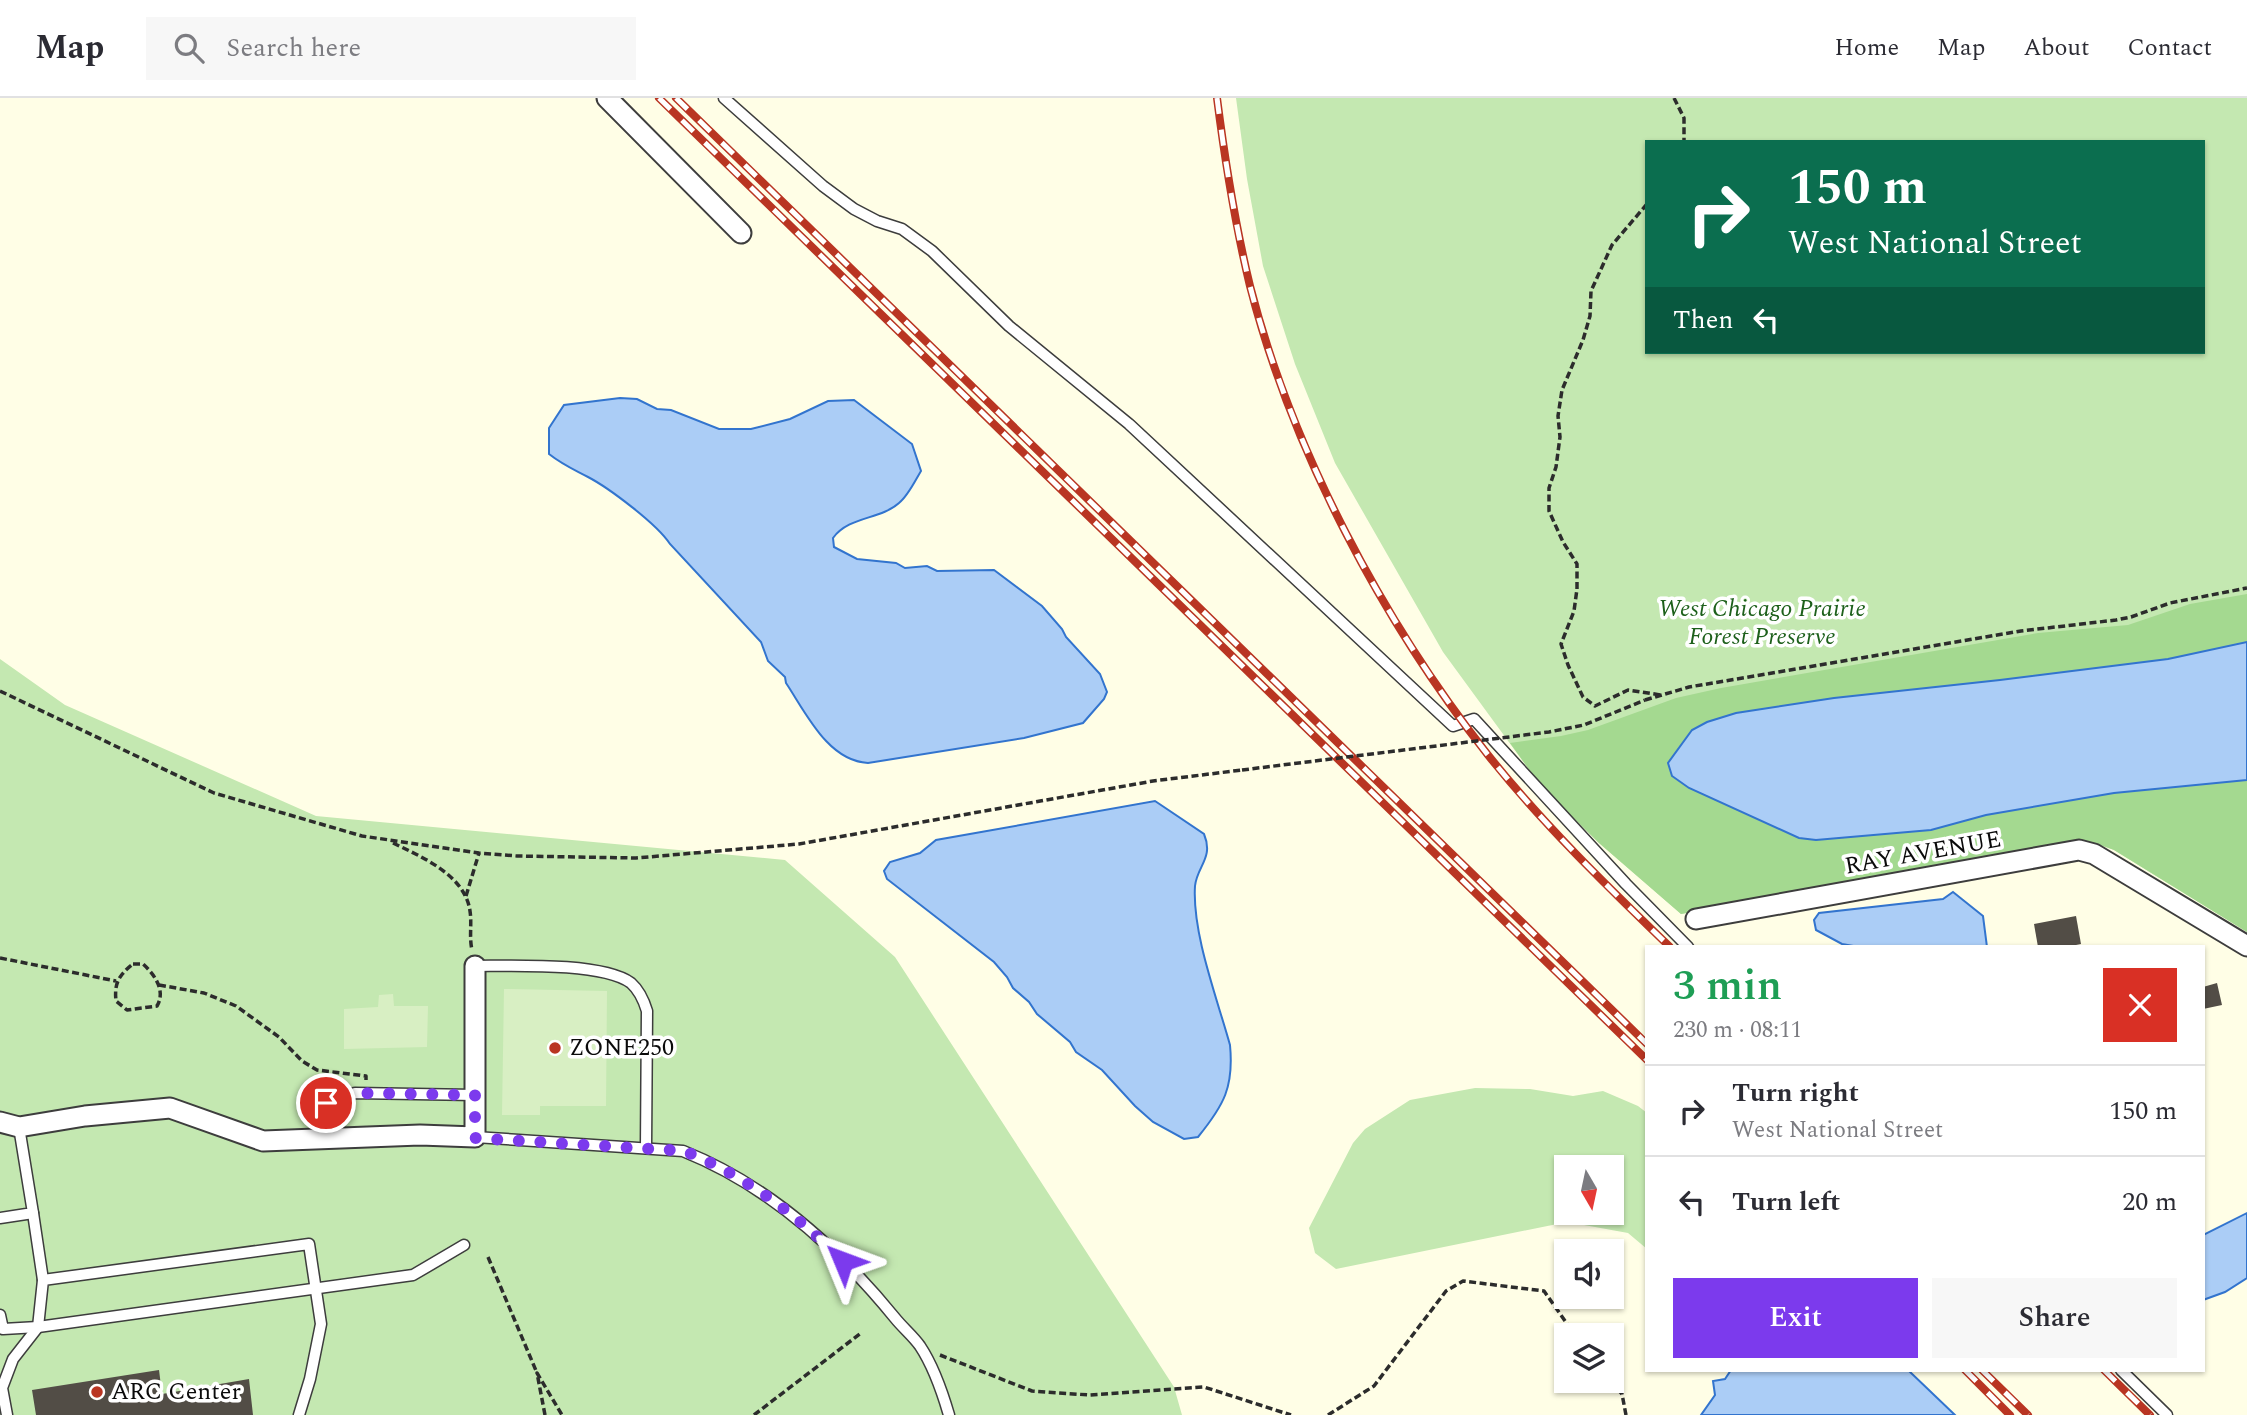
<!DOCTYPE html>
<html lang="en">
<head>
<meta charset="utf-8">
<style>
  body { margin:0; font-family:Spectral,serif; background:#f7f7f7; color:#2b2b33; height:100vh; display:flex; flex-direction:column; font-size:26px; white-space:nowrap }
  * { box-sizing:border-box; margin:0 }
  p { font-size:23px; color:#7c7c81 }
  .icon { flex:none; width:38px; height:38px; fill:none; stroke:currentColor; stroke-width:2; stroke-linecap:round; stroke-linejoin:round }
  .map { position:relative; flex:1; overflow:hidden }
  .sheet { position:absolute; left:1645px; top:847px; width:560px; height:427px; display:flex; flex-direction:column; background:#fff; border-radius:0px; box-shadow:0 2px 5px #0004 }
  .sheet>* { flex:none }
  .guide { position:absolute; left:1645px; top:42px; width:560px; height:214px; border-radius:0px; box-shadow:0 2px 5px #0004; background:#0b6e4f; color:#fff; overflow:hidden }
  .needle { width:46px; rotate:171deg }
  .controls { position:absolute; left:1554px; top:1057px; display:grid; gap:14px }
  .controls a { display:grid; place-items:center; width:70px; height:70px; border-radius:0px; background:#fff; box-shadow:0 2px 5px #0004; font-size:35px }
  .pin { position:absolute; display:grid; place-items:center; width:60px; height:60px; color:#fff; margin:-30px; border:4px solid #fff; border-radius:50%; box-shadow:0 2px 7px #0007 }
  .me { position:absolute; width:77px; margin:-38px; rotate:314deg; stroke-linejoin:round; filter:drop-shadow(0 0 5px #0008) }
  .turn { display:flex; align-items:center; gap:24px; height:147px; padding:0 28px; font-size:32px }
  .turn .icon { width:91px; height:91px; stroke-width:2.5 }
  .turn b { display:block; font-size:49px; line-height:60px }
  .then { display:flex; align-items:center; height:66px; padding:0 28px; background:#0003; gap:14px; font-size:26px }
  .round { display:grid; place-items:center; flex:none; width:74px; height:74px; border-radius:0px; background:#f7f7f7 }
  .headline { display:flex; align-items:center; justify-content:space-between; height:119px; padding:0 28px }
  h1 { font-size:42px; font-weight:600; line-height:52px; color:#1e9e55 }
  .primary-button { display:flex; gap:14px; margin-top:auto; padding:14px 28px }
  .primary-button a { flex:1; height:80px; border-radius:0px; background:#7c3aed; color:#fff; font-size:28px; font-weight:600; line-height:80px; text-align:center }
  .primary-button a+a { background:#f7f7f7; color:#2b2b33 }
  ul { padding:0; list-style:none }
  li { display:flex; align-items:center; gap:21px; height:91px; padding:0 28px; border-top:2px solid #e1e1e2 }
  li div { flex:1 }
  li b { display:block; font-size:26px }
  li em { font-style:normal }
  header { display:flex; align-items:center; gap:42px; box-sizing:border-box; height:98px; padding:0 35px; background:#fff; border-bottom:2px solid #e1e1e2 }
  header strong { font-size:33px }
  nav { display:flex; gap:38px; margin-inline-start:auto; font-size:24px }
  .search { width:490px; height:63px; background:#f7f7f7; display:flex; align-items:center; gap:18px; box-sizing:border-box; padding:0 24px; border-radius:0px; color:#7c7c81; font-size:26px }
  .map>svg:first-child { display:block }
</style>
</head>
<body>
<header>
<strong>Map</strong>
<div class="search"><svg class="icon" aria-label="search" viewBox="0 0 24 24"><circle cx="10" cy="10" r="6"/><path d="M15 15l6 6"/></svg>Search here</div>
<nav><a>Home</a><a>Map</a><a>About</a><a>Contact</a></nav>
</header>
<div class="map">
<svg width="2247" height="1317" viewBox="0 0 2247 1317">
  <rect width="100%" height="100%" fill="#fffee6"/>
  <g fill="#c4e8b1" fill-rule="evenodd">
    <path d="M1236 0H2247V834L2114 752 2095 745H2072L1681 816 1599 745 1541 688 1443 554 1335 365 1295 266 1263 168 1247 81ZM1647 44H2203V254H1647Z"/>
    <path d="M0 561 65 607 316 718 785 762 895 859 1174 1289 1182 1317H0Z"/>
    <path d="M1475 990 1530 991 1573 998 1603 993 1638 1008 1647 1015V1151L1628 1135 1584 1127 1572 1123 1336 1171 1315 1155 1309 1130 1353 1045 1365 1031 1410 1002ZM1566 1069H1612V1115H1566Z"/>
  </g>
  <path fill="#a4d990" d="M2247 496V834L2114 752 2095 745H2072L1681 816 1599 745 1541 688 1510 645 1561 638 1588 632 1676 600 1721 590 2038 535 2128 527 2190 506Z"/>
  <g fill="#d8efc3">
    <path d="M504 891 607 893 606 1008H540V1017H502Z"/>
    <path d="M393 896 394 908H428L427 949 344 951V911L378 909 379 897Z"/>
  </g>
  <g fill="#abcdf6" stroke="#3274ce" stroke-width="2">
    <path d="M620 300 637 301 657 311 671 312 719 331H751L790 321 828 303 854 302 912 346 921 373C915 383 908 398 899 405 880 422 849 418 833 440L834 449 857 461 896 465 905 470 927 468 937 473 994 472 1042 508 1062 531 1066 539 1100 576 1107 594 1104 601 1083 625 1024 640 868 665C828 663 806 615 786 585L785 579 768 563 761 544 670 446C657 426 609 390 588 379 573 371 563 367 549 356V330L564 307Z"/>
    <path d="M2247 544V682L2114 695 1986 717 1931 732 1816 742 1799 740 1689 690 1672 678 1668 665 1692 632 1707 624 1736 615 1834 600 2000 582 2168 561Z"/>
    <path d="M1155 703 1204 736C1214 760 1197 768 1195 788 1192 835 1217 900 1230 947 1234 989 1224 1007 1198 1039L1184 1041 1153 1024 1135 1008 1102 972 1076 954 1070 944 1037 916 1029 904 1013 890 1007 879 994 864 887 781 884 773 890 764 920 755 936 742Z"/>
    <path d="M1953 794 1983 818 1987 849H1859L1842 846 1816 832 1814 822 1819 815 1943 801Z"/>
    <path d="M2247 1115V1180L2225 1194 2203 1202V1137Z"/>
    <path d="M1731 1272H1908L1955 1317H1701L1715 1297 1713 1283 1725 1281Z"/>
  </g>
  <g fill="#524d46">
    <path d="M2076 818 2081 846 2066 849H2038L2034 826Z"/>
    <path d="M2217 885 2222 907 2203 911V889Z"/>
    <path d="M159 1272 162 1296 249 1281 253 1317H36L32 1292Z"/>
  </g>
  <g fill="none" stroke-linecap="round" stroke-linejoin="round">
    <g stroke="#3d3d3d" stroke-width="13">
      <g id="lane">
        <path d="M724 0 823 88 854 111 877 123 902 131 932 153 1009 228 1129 326 1453 628 1474 621 1626 786 1688 849"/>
        <path d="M475 868C511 868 602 864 631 885 640 893 644 903 647 913L646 1050"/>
        <path d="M475 1039 683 1053C768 1087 838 1150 895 1220 903 1230 913 1238 920 1248 934 1269 942 1293 949 1317"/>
        <path d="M317 1042 326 1005 355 995 475 997"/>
        <path d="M33 1115 43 1182"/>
        <path d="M0 1120 33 1115 19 1029"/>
        <path d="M0 1217 3 1231 38 1229 413 1177 464 1147"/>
        <path d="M2121 1272 2167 1317"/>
        <path d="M7 1317 2 1290 13 1261 38 1229 43 1182 309 1146 321 1226 310 1281 299 1317"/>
      </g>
    </g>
    <g stroke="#3d3d3d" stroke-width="23">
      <g id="street">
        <path d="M607 0 741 135"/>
        <path d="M1696 821 2079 752 2094 756 2247 848"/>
        <path d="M0 1024 19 1029 85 1018 170 1010 263 1043 420 1037 475 1039V868"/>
      </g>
    </g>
    <g stroke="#2c2c2c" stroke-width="3.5" stroke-dasharray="7 3.5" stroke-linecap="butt">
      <path d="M1674 0 1684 20V44"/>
      <path d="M1647 106 1612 147 1591 193 1590 218 1583 242 1562 292 1558 318 1560 339 1556 369 1549 390V413L1563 444 1577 466V491L1574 513 1561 546 1568 567 1583 599 1595 608 1628 592 1661 597"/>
      <path d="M0 593 214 695 362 738 479 755 517 758 636 760 799 746 1153 683 1242 672"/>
      <path d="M1645 602 1689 589 2021 533 2116 522 2131 519 2170 505 2247 490"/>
      <path d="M393 745C422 759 465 777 470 813 472 826 469 839 472 852"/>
      <path d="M466 798 479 755"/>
      <path d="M0 860 116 883"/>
      <path d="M133 866H143C155 877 166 893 157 908L127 912 116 903C114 885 119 877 133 866Z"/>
      <path d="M159 887 204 895 236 908 279 939 302 963 317 972 366 978V982"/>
      <path d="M488 1159 537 1275"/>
      <path d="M940 1257 1032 1293 1089 1297 1204 1289 1291 1317"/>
      <path d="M1611 1283 1622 1296 1626 1317"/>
      <path d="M545 1317 537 1275 562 1317"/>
      <path d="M754 1317 861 1235"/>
      <path d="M1328 1317 1374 1288 1446 1193 1463 1183 1544 1193 1575 1237"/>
    </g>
    <use href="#lane" stroke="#fff" stroke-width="10"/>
    <use href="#street" stroke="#fff" stroke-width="19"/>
    <g stroke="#b93522" stroke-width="8">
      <g id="rail">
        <path d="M659 0 1647 962"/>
        <path d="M676 0 1647 946"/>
        <path d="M1217 0C1225 63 1235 126 1250 188 1292 352 1383 524 1488 657 1543 726 1606 787 1670 849"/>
        <path d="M1965 1272 2010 1317"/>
        <path d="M1982 1272 2028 1317"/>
        <path d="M2104 1272 2150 1317"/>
      </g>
    </g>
    <use href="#rail" stroke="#fff" stroke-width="5" stroke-dasharray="16" stroke-linecap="butt"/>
    <path stroke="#2c2c2c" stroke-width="3.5" stroke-dasharray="7 3.5" stroke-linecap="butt" d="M1242 672 1549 634 1584 627 1645 602"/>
  </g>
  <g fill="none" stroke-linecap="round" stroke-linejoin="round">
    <path stroke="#7c3aed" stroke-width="12" stroke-dasharray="0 21.6" d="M326 1005 355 995 475 997V1040L684 1053C744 1077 797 1117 843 1163"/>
  </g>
  <g fill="#b93522" stroke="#fff" stroke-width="2.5">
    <circle cx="555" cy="950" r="7"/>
    <circle cx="97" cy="1294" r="7"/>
  </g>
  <g text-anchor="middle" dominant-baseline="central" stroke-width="7" stroke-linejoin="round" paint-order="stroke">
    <g font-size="24" font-style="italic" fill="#1d601b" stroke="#fff">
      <text x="1762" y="511">West Chicago Prairie<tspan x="1762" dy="28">Forest Preserve</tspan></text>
    </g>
    <g font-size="24" fill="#0a0a0a" stroke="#fff">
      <text transform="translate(1923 755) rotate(-10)">RAY AVENUE</text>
    </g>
    <g font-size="24" fill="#0a0a0a" stroke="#fff" text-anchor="start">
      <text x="569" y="950">ZONE250</text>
      <text x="111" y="1294">ARC Center</text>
    </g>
  </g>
</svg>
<div class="controls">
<a><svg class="needle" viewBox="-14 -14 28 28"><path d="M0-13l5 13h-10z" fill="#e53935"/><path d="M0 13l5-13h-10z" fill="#7c7c81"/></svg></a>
<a><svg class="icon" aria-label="sound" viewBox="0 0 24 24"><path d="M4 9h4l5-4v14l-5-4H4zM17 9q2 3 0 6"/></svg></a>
<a><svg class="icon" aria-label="layers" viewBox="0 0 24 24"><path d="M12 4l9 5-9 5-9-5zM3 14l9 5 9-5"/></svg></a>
</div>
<div class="pin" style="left:326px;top:1005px;background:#d93025"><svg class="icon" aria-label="arrive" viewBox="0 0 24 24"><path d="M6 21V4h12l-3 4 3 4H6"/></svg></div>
<svg class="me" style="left:843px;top:1163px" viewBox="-20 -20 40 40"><path d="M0-17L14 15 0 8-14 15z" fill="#7c3aed" stroke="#fff" stroke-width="4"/></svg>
<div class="guide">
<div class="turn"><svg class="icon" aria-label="right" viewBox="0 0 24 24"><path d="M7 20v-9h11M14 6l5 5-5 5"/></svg><div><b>150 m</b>West National Street</div></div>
<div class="then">Then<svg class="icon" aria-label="left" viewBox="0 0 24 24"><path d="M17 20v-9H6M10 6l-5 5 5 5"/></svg></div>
</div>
<section class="sheet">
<div class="headline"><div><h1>3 min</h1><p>230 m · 08:11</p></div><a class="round" style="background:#d93025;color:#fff"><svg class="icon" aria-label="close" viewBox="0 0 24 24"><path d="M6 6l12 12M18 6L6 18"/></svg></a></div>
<ul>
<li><svg class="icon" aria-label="right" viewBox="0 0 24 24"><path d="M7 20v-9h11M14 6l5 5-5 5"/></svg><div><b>Turn right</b><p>West National Street</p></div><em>150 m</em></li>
<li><svg class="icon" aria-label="left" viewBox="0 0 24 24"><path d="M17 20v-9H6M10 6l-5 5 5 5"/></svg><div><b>Turn left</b></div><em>20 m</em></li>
</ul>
<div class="primary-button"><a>Exit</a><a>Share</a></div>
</section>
</div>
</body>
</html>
